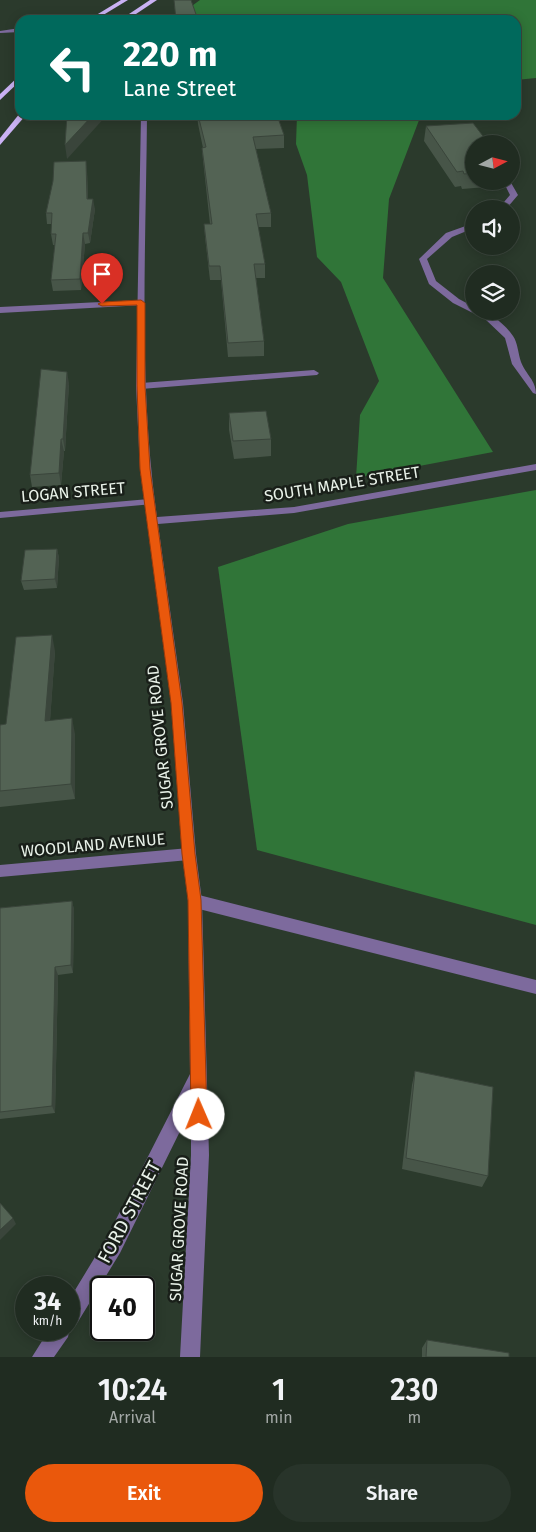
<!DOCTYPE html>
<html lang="en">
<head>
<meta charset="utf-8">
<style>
  body { margin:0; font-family:"Fira Sans",sans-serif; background:#28342a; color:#f1f3f6; height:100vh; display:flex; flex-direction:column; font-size:19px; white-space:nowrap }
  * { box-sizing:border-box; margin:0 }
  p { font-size:16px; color:#a2a7a5 }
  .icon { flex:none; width:28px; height:28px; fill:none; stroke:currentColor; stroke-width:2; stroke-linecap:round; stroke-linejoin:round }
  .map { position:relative; height:1357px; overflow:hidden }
  .details { display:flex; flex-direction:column; background:#202c21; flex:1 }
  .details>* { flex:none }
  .guide { position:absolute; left:15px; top:15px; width:506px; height:105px; border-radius:15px; box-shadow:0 2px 12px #0003,0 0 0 1px #3d483f; background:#00695c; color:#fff; overflow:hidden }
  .needle { width:32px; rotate:83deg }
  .fabs { position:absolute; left:465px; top:135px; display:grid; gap:10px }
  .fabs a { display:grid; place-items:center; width:55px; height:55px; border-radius:50%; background:#202c21; box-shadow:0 2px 12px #0003,0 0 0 1px #3d483f; font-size:25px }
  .speed { position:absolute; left:15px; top:1276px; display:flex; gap:10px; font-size:25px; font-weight:700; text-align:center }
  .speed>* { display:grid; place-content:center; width:65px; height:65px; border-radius:50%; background:#202c21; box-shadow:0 2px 12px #0003,0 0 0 1px #3d483f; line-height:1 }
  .speed small { font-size:12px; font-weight:400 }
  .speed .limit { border:2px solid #111; border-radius:8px; background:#fff; color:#111 }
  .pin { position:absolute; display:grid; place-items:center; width:42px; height:42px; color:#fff; margin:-51px -21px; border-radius:50% 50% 50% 0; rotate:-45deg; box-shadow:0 0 5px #0007 }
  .pin .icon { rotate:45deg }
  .me { position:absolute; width:55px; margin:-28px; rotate:359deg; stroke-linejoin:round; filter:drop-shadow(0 0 4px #0008) }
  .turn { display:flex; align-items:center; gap:18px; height:105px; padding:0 25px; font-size:22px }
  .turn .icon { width:65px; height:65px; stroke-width:2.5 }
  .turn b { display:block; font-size:35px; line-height:42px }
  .eta { display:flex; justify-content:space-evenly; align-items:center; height:85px; text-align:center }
  .eta b { font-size:30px; font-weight:600; line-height:35px }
  .button { display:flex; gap:10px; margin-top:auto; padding:10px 25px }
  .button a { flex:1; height:58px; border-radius:30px; background:#ea580c; color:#fff; font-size:20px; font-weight:600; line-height:58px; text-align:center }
  .button a+a { background:#28342a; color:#f1f3f6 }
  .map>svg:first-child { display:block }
</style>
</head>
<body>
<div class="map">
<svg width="536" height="1357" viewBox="0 0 536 1357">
  <rect width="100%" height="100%" fill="#2b3a2c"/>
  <g fill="#307538">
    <path d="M200 0H536V78L516 80V20H190L178 16Z"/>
    <path d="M297 115H421L389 199 383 278 493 452 356 478 360 415 379 381 341 282 317 257 307 175 296 144Z"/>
    <path d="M536 490V925L257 850 218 567 348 524Z"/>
  </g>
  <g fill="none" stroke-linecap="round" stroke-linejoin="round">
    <g fill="#7d6a9d" fill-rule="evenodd">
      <path d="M503 181H510L518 195 506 209H498L510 195Z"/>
      <path d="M474 223V228L452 237 427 259 436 281 459 299 474 307V311C489 311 504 323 513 336 518 343 518 354 521 362 526 375 536 380 536 394L533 393 512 364 505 338 485 319 453 303 429 284 419 259 446 233Z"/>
      <path d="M314 370 319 373 317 375 141 389 136 386 141 383Z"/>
      <path d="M195 894 536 980V994L195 908 190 906 188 901 190 896Z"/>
    </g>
    <g fill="#7d6a9d" fill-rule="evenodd">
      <path d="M20 28V32L0 33V31Z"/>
      <path d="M141 300 145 303 144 305 0 313V307Z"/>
      <path d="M149 499 154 502 153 504 0 518V512Z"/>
      <path d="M189 848 194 850 196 854 194 858 189 860 0 877V865Z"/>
    </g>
    <path fill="#7d6a9d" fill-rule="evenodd" d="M141 115H147C146 249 138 384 157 517L294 507 536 464V470L294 513 158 524 183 703 196 854 202 901 209 1155 200 1357H180L191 1155V1109L120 1253 76 1325 70 1327 68 1337 54 1357H32L49 1330H69V1300L106 1239 190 1074 188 901 182 854 171 703 140 469 136 386Z"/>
    <g fill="#cab2f4" fill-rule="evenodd">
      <path d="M121 0H128L95 20H88Z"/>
      <path d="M150 0H157L127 20H120Z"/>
      <path d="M20 75V81L0 100V94Z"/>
      <path d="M20 113 26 115 0 145V138Z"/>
    </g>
  </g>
  <g fill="#475548">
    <path d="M197 115H277L284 135V148L256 149 271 213V227H258L265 264V278H256L264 341V356L228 357 221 280H210L205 237 204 224H210L203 160 202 148H203L198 124Z"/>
    <path d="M426 126 474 144V181H500L499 186 462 189 461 186 455 187 424 141Z"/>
    <path d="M87 171 88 199 95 209 90 243 85 244 81 290 53 291 51 280 55 245H53L51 234 52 224H47L46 213Z"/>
    <path d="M69 383 65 451H64L61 485 32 487 30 475Z"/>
    <path d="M229 413 271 439V456L234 459 229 430Z"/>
    <path d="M57 549 59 558 57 588 24 590 21 581Z"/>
    <path d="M55 651 50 720 75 734V799L0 807V725L6 724Z"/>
    <path d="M72 901 74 910 73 973 58 975 55 1113 0 1119V908Z"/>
    <path d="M415 1071 488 1176 482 1187 402 1169 412 1085Z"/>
    <path d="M427 1340 509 1357H422V1348Z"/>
  </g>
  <g fill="#3a453b">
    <path d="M93 115H107L67 159 65 145Z"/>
    <path d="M86 161 87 171 88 209 87 199Z"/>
    <path d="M93 199 95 209 90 243 88 233Z"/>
    <path d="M83 233 85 244 81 290 80 279Z"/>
    <path d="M67 372 69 383 65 451 63 439Z"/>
    <path d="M61 439 64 451 61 485 59 473Z"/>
    <path d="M57 549 59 558 57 588 55 579Z"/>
    <path d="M52 635 55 651 49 736 45 721Z"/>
    <path d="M72 718 75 734V799L71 784Z"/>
    <path d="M72 901 74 910 73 973 71 965Z"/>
    <path d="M55 967 58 975 55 1113 52 1106Z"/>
    <path d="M13 1218 16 1224 0 1240V1230Z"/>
  </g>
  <g fill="#536354" stroke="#3a453b">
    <path d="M174 0H191L198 20H176Z"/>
    <path d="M67 115H93L65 145Z"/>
    <path d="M198 115H277L284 135 253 137 271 213 256 214 265 264H254L264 341 228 343 220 266H209L204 224H212L202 148 206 147Z"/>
    <path d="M473 123 489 144H474V173L464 174 463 171 457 172 426 126Z"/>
    <path d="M86 161 87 199H93L88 233H83L80 279 51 280 56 234H51L52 213H46L53 181 54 162Z"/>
    <path d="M41 369 67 372 63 439H61L59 473 30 475Z"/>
    <path d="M266 411 271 439 233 441 229 413Z"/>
    <path d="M57 549 55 579 21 581 25 550Z"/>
    <path d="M52 635 45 721 72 718 71 784 0 791V725L6 724 16 637Z"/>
    <path d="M72 901 71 965 55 967 52 1106 0 1112V908Z"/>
    <path d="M415 1071 493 1087 488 1176 406 1158Z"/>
    <path d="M0 1203 13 1218 0 1230Z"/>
    <path d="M427 1340 509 1353V1357H426Z"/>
  </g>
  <path fill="#ea580c" stroke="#983908" d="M141 300 145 303V386L150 469 182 703 195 854 201 900 207 1115 205 1121 199 1123 194 1121 191 1115 188 900 182 854 171 703 140 469 137 386V305L102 306 98 304 102 302Z"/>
  <g text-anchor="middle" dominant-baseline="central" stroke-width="5" stroke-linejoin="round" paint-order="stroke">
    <g font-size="16" fill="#e9f2e9" stroke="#191f19">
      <text transform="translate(342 484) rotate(-9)">SOUTH MAPLE STREET</text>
      <text transform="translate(73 492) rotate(-5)">LOGAN STREET</text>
      <text transform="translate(160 737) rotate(-96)">SUGAR GROVE ROAD</text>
      <text transform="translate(93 845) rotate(-5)">WOODLAND AVENUE</text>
      <text transform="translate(179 1229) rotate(-87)">SUGAR GROVE ROAD</text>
    </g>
    <g font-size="19" fill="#e9f2e9" stroke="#191f19">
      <text transform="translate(129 1212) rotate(-62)">FORD STREET</text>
    </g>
  </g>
</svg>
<div class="fabs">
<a><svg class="needle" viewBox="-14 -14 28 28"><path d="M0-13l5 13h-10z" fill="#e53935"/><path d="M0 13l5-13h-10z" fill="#a2a7a5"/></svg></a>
<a><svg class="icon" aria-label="sound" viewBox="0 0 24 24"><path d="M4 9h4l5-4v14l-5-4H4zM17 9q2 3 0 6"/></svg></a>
<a><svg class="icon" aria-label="layers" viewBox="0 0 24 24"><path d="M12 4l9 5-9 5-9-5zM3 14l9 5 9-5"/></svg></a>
</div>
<div class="speed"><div>34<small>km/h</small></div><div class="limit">40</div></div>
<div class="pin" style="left:102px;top:304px;background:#d93025"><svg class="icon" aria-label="arrive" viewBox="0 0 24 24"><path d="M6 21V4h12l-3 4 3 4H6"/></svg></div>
<svg class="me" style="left:199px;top:1115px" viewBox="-20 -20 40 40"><circle r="19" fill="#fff"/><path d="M0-13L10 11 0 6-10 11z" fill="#ea580c"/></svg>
<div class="guide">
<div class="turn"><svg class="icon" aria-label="left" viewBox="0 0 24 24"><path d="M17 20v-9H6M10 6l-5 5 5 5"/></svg><div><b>220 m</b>Lane Street</div></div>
</div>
</div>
<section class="details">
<div class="eta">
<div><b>10:24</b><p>Arrival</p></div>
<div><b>1</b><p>min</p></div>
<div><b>230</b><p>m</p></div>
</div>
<div class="button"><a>Exit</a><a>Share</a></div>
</section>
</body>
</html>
